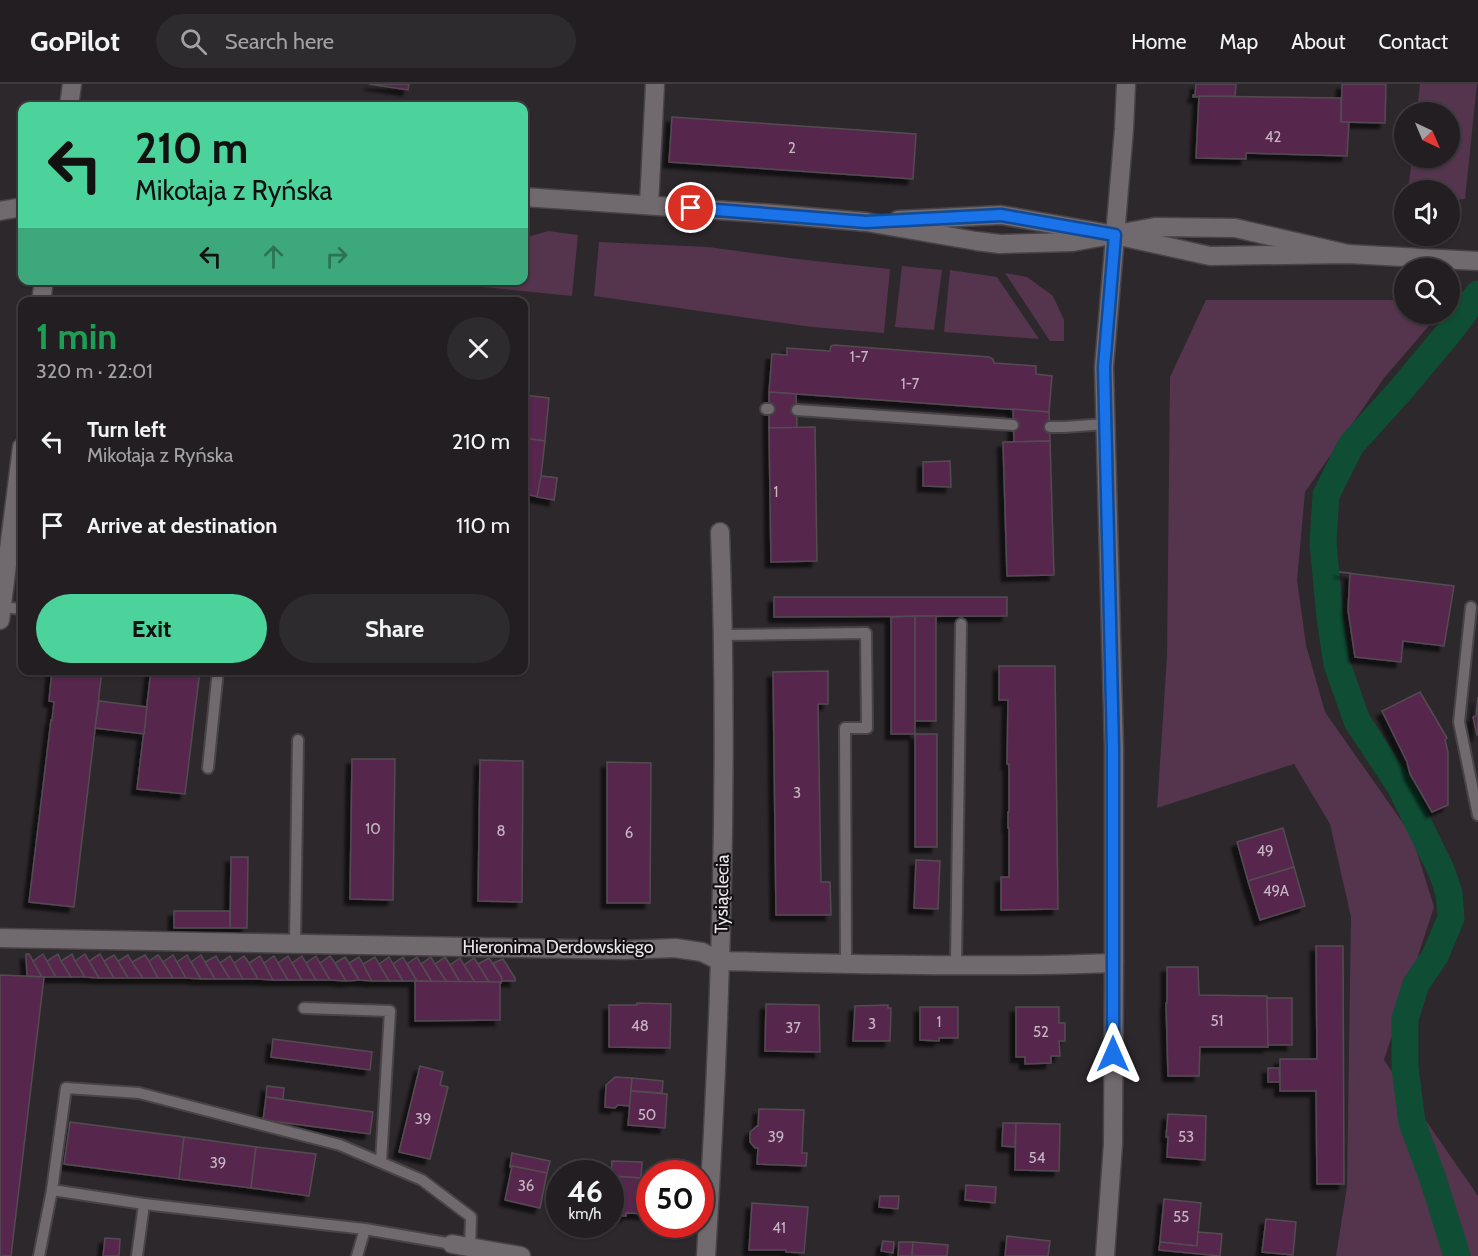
<!DOCTYPE html>
<html lang="en">
<head>
<meta charset="utf-8">
<style>
  body { margin:0; font-family:Cabin,sans-serif; background:#2e2b2e; color:#f1f3f6; height:100vh; display:flex; flex-direction:column; font-size:22px; white-space:nowrap }
  * { box-sizing:border-box; margin:0 }
  p { font-size:20px; color:#a2a2a5 }
  .icon { flex:none; width:33px; height:33px; fill:none; stroke:currentColor; stroke-width:2; stroke-linecap:round; stroke-linejoin:round }
  .map { position:relative; flex:1; overflow:hidden }
  .side { position:absolute; left:18px; top:213px; width:510px; height:378px; display:flex; flex-direction:column; background:#221e21; border-radius:12px; box-shadow:0 2px 4px #0004,0 0 0 2px #3f3c3f }
  .side>* { flex:none }
  .hud { position:absolute; left:18px; top:18px; width:510px; height:183px; border-radius:12px; box-shadow:0 2px 4px #0004,0 0 0 2px #3f3c3f; background:#4cd39b; color:#111; overflow:hidden }
  .needle { width:39px; rotate:136deg }
  .buttons { position:absolute; left:1394px; top:18px; display:grid; gap:12px }
  .buttons a { display:grid; place-items:center; width:66px; height:66px; border-radius:50%; background:#221e21; box-shadow:0 2px 4px #0004,0 0 0 2px #3f3c3f; font-size:30px }
  .speed { position:absolute; left:546px; top:1076px; display:flex; gap:12px; font-size:30px; font-weight:700; text-align:center }
  .speed>* { display:grid; place-content:center; width:78px; height:78px; border-radius:50%; background:#221e21; box-shadow:0 2px 4px #0004,0 0 0 2px #3f3c3f; line-height:1 }
  .speed small { font-size:15px; font-weight:400 }
  .speed .limit { border:9px solid #d22; background:#fff; color:#111 }
  .pin { position:absolute; display:grid; place-items:center; width:51px; height:51px; color:#fff; margin:-26px; border:3px solid #fff; border-radius:50%; box-shadow:0 2px 6px #0007 }
  .me { position:absolute; width:66px; margin:-33px; rotate:0deg; stroke-linejoin:round; filter:drop-shadow(0 0 4px #0008) }
  .turn { display:flex; align-items:center; gap:21px; height:126px; padding:0 18px; font-size:27px }
  .turn .icon { width:78px; height:78px; stroke-width:2.5 }
  .turn b { display:block; font-size:42px; line-height:51px }
  .lanes { display:flex; align-items:center; height:57px; padding:0 18px; background:#0003; justify-content:center; gap:30px; direction:ltr }
  .lanes .off { opacity:.35 }
  .round { display:grid; place-items:center; flex:none; width:63px; height:63px; border-radius:32px; background:#2e2b2e }
  .summary { display:flex; align-items:center; justify-content:space-between; height:102px; padding:0 18px }
  h1 { font-size:36px; font-weight:700; line-height:45px; color:#1e9e55 }
  .button { display:flex; gap:12px; margin-top:auto; padding:12px 18px }
  .button a { flex:1; height:69px; border-radius:36px; background:#4cd39b; color:#111; font-size:24px; font-weight:700; line-height:69px; text-align:center }
  .button a+a { background:#2e2b2e; color:#f1f3f6 }
  ul { padding:0; list-style:none }
  li { display:flex; align-items:center; gap:18px; height:84px; padding:0 18px }
  li div { flex:1 }
  li b { display:block; font-size:22px }
  li em { font-style:normal }
  header { display:flex; align-items:center; gap:36px; box-sizing:border-box; height:84px; padding:0 30px; background:#221e21; border-bottom:2px solid #3f3c3f }
  header strong { font-size:28px }
  nav { display:flex; gap:33px; margin-inline-start:auto; font-size:21px }
  .search { width:420px; height:54px; background:#2e2b2e; display:flex; align-items:center; gap:15px; box-sizing:border-box; padding:0 21px; border-radius:33px; color:#a2a2a5; font-size:22px }
  .map>svg:first-child { display:block }
</style>
</head>
<body>
<header>
<strong>GoPilot</strong>
<div class="search"><svg class="icon" aria-label="search" viewBox="0 0 24 24"><circle cx="10" cy="10" r="6"/><path d="M15 15l6 6"/></svg>Search here</div>
<nav><a>Home</a><a>Map</a><a>About</a><a>Contact</a></nav>
</header>
<div class="map">
<svg width="1478" height="1172" viewBox="0 0 1478 1172">
  <defs>
    <filter id="shadow"><feDropShadow dx="-5.5" dy="5.5" stdDeviation="1.5" flood-color="#0009"/></filter>
  </defs>
  <rect width="100%" height="100%" fill="#2d282c"/>
  <g fill="#54354d">
    <path d="M1420 0H1477L1465 115 1449 116V106H1408L1412 74H1449V28H1417Z"/>
    <path d="M548 147 578 151 572 212 464 201 465 197 524 196V154Z"/>
    <path d="M599 158 708 163 797 175 890 185 884 249 812 243 594 212Z"/>
    <path d="M902 182 942 186 934 246 895 243Z"/>
    <path d="M950 186 997 193 1039 255 944 248Z"/>
    <path d="M1005 189 1027 193 1053 212 1064 236V257H1050Z"/>
    <path d="M1206 216H1404V230H1439L1384 294 1305 408 1297 496 1306 561 1325 628 1412 752 1434 823 1384 976 1478 1112V1172H1336L1347 1103 1351 833 1330 740 1294 680 1157 724 1167 573 1170 293Z"/>
  </g>
  <g fill="none" stroke-linecap="round" stroke-linejoin="round">
    <path stroke="#0f4d35" stroke-width="27" d="M1457 1172 1433 1095 1412 1038 1405 984V935L1416 900 1435 872 1451 834 1449 809 1441 786 1400 702 1357 637 1337 580 1330 534 1323 459 1326 411 1351 361 1399 308 1451 246 1478 210"/>
  </g>
  <g fill="#57264e" stroke="#524c51" stroke-width="1.5" filter="url(#shadow)">
    <path d="M369 0H409L408 6Z"/>
    <path d="M1196 0H1236L1235 12 1193 13V11H1195Z"/>
    <path d="M1342 0H1386L1385 39 1341 38Z"/>
    <path d="M1199 12 1341 14V38H1349L1347 72 1246 69V75L1196 74Z"/>
    <path d="M672 33 916 50 913 95 669 78Z"/>
    <path d="M834 261 989 273 993 275 994 279 1036 282V290L1052 292 1049 328 769 308 772 270 787 271V264L830 267 831 262Z"/>
    <path d="M769 308 796 310 797 344H769Z"/>
    <path d="M524 311 549 314 545 357 524 354Z"/>
    <path d="M1013 325 1049 328 1050 357 1014 358Z"/>
    <path d="M815 343 817 477 771 478 769 344Z"/>
    <path d="M524 354 545 357 541 392 557 394 554 416 524 410Z"/>
    <path d="M1050 357 1054 491 1007 492 1003 358Z"/>
    <path d="M950 377 951 403 923 402V378Z"/>
    <path d="M541 392 557 394 554 416 537 413Z"/>
    <path d="M1339 488 1454 502 1444 562 1403 557 1401 578 1355 573 1348 526 1350 489Z"/>
    <path d="M774 513H1007V532L774 533Z"/>
    <rect x="915" y="532" width="21" height="105"/>
    <path d="M915 532V650H891V533Z"/>
    <path d="M999 582H1055L1058 825 1001 826V793H1009V744H1008V728H1009V680H1007L1008 616H999Z"/>
    <path d="M52 586H102L74 823 29 818 51 636H52L54 618 49 617Z"/>
    <path d="M151 586H200L185 710 137 705Z"/>
    <path d="M828 587V620H818L821 798H830L831 831H776L773 588Z"/>
    <path d="M1420 608 1447 654 1445 656 1448 668V721L1432 728 1410 690 1407 678 1382 627Z"/>
    <path d="M1478 613V651H1477L1473 633 1476 632Z"/>
    <path d="M99 617 147 623 144 650 95 644Z"/>
    <rect x="915" y="650" width="22" height="113"/>
    <path d="M352 675H395L393 816 350 815Z"/>
    <path d="M480 676 523 677 522 818 478 817Z"/>
    <path d="M607 678 651 679 650 819H607Z"/>
    <path d="M1283 744 1294 783 1248 797 1237 758Z"/>
    <path d="M231 773H248L247 844H230Z"/>
    <path d="M916 776 940 777 938 825 914 824Z"/>
    <path d="M1294 783 1305 822 1260 836 1248 797Z"/>
    <rect x="174" y="827" width="56" height="17"/>
    <path d="M1316 862H1343L1344 1100H1317L1316 1007H1280V975H1317Z"/>
    <path d="M26 870H29L42 893 27 892Z"/>
    <path d="M43 870 47 877 56 893H42L33 877Z"/>
    <path d="M58 870 61 877 71 893H56L47 877Z"/>
    <path d="M72 870 75 877 85 893H71L61 877Z"/>
    <path d="M85 870 89 877 99 894 85 893 75 877Z"/>
    <path d="M100 870 104 877 114 894H99L89 877Z"/>
    <path d="M114 871 118 877 128 894H114L104 877Z"/>
    <path d="M128 871 132 878 143 894H128L118 877Z"/>
    <path d="M145 871 149 877 158 894H143L132 878Z"/>
    <path d="M158 871 163 878 173 894H158L149 877Z"/>
    <path d="M173 871 177 878 186 894H173L163 878Z"/>
    <path d="M187 871 191 878 201 895 186 894 177 878Z"/>
    <path d="M201 871 205 878 215 895H201L191 878Z"/>
    <path d="M216 872 220 879 230 895H215L205 878Z"/>
    <path d="M230 872 234 879 243 895H230L220 879Z"/>
    <path d="M244 872 249 879 258 895H243L234 879Z"/>
    <path d="M260 872 264 879 273 896 258 895 249 879Z"/>
    <path d="M274 872 278 879 288 896H273L264 879Z"/>
    <path d="M288 872 292 879 302 896H288L278 879Z"/>
    <path d="M302 872 306 879 316 896H302L292 879Z"/>
    <path d="M316 872 320 879 330 896H316L306 879Z"/>
    <path d="M330 872 335 879 346 897 330 896 320 879Z"/>
    <path d="M345 873 349 879 359 896 346 897 335 879Z"/>
    <path d="M359 873 363 880 372 897 359 896 349 879Z"/>
    <path d="M375 873 379 880 389 897H372L363 880Z"/>
    <path d="M389 873 393 880 403 897H389L379 880Z"/>
    <path d="M403 873 407 880 417 897H403L393 880Z"/>
    <path d="M417 873 421 880 432 898 417 897 407 880Z"/>
    <path d="M431 873 435 880 447 898H432L421 880Z"/>
    <path d="M445 873 450 881 460 898H447L435 880Z"/>
    <path d="M460 874 464 881 475 898H460L450 881Z"/>
    <path d="M474 874 478 880 489 898H475L464 881Z"/>
    <path d="M489 874 502 894 501 899 489 898 478 880Z"/>
    <path d="M503 875 515 894V897H501L502 894 493 879Z"/>
    <path d="M1167 883H1198L1199 911 1267 912 1268 963H1200L1199 992H1168L1166 919H1167Z"/>
    <path d="M0 891 44 893 11 1172H0Z"/>
    <path d="M415 897 500 898V936L415 937Z"/>
    <path d="M1267 914H1292V961H1268Z"/>
    <path d="M637 919 671 920 670 964 609 963V921H637Z"/>
    <path d="M766 920 819 921 820 968 765 967Z"/>
    <path d="M888 921V924H891L890 957H853L855 922Z"/>
    <path d="M920 923H958V954H939V957L920 956Z"/>
    <path d="M1016 923H1059V939H1065V957H1059L1060 972H1051V979L1025 980V973H1016Z"/>
    <path d="M273 955 372 968 370 986 271 973Z"/>
    <path d="M420 982 443 988 440 1001 448 1003 430 1075 399 1068Z"/>
    <path d="M1268 984H1279L1280 998H1268Z"/>
    <path d="M615 993 632 994 630 1022 618 1021 615 1024 605 1023 606 1001Z"/>
    <path d="M632 994 663 997 662 1009 631 1007Z"/>
    <path d="M267 1002 284 1004 283 1015 266 1013Z"/>
    <path d="M631 1007 667 1010 665 1044 628 1041Z"/>
    <path d="M266 1013 373 1028 370 1050 263 1036Z"/>
    <path d="M759 1025 804 1026 802 1069H807L806 1082 757 1080 758 1064H755L750 1058V1048L757 1042H758Z"/>
    <path d="M1168 1030 1206 1032 1205 1076 1167 1073 1168 1053H1166Z"/>
    <path d="M70 1038 184 1053 179 1095 64 1080Z"/>
    <path d="M1003 1039H1016L1015 1063 1002 1062Z"/>
    <path d="M1016 1039 1060 1040 1059 1087 1015 1086Z"/>
    <path d="M184 1053 256 1063 251 1104 179 1095Z"/>
    <path d="M256 1063 316 1070 309 1112 251 1104Z"/>
    <path d="M512 1069 550 1077 547 1089 512 1082V1083H510Z"/>
    <path d="M612 1077 642 1078 641 1094 611 1092Z"/>
    <path d="M512 1082 547 1089 540 1124 505 1116Z"/>
    <path d="M611 1092 641 1094V1099L650 1100V1130L626 1129V1132H610Z"/>
    <path d="M966 1101 996 1103 995 1119 965 1116Z"/>
    <path d="M880 1112H899L898 1125 879 1123Z"/>
    <path d="M1164 1115 1201 1119 1197 1162 1160 1158Z"/>
    <path d="M752 1119 808 1123 804 1169 786 1168V1166H749Z"/>
    <path d="M1266 1135 1296 1138 1293 1171 1262 1168Z"/>
    <path d="M1198 1148 1222 1150 1220 1172 1159 1166 1160 1158 1197 1162Z"/>
    <path d="M1007 1152 1050 1157 1048 1172H1005Z"/>
    <path d="M105 1154 120 1155 119 1172H103Z"/>
    <path d="M883 1157 894 1158 893 1169 881 1167Z"/>
    <path d="M899 1158H913L912 1172H898Z"/>
    <path d="M913 1158 948 1161 947 1172H912Z"/>
  </g>
  <g fill="none" stroke-linecap="round" stroke-linejoin="round">
    <g stroke="#484347" stroke-width="14">
      <g id="lane">
        <path d="M766 325H769"/>
        <path d="M797 326 1013 341"/>
        <path d="M1050 343H1064L1106 340"/>
        <path d="M1 523 22 525"/>
        <path d="M1471 523 1459 638 1478 731"/>
        <path d="M724 551 866 549 867 644H845L846 879"/>
        <path d="M208 684 218 586"/>
        <path d="M295 860 298 656"/>
        <path d="M956 880 961 540"/>
        <path d="M304 924 390 927 381 1078"/>
        <path d="M52 1106 66 1004 139 1009 340 1061 422 1096 471 1133 470 1163"/>
        <path d="M144 1120 365 1145 452 1160"/>
        <path d="M39 1172 52 1106 144 1120 137 1172"/>
        <path d="M357 1172 365 1145"/>
      </g>
    </g>
    <g stroke="#484347" stroke-width="21">
      <g id="street">
        <path d="M69 22 72 0"/>
        <path d="M649 121 655 0"/>
        <path d="M41 218 44 196"/>
        <path d="M0 536 22 363"/>
        <path d="M0 854 625 866 675 864 702 868 720 877C851 880 983 884 1114 879"/>
        <path d="M452 1160 521 1172"/>
        <path d="M706 1172C721 931 729 689 720 448"/>
      </g>
    </g>
    <g stroke="#484347" stroke-width="21">
      <g id="secondary">
        <path d="M524 113 775 130 866 138 976 157 1000 160 1073 158 1155 143 1235 144 1348 170"/>
        <path d="M0 127 22 123"/>
        <path d="M898 136 1001 131 1115 151 1210 172 1348 170 1478 177"/>
        <path d="M1105 1172 1113 1060 1114 879V664L1104 283 1124 45 1126 0"/>
      </g>
    </g>
    <use href="#lane" stroke="#706a6f" stroke-width="10"/>
    <use href="#street" stroke="#706a6f" stroke-width="18"/>
    <use href="#secondary" stroke="#706a6f" stroke-width="18"/>
  </g>
  <g fill="none" stroke-linecap="round" stroke-linejoin="round">
    <g stroke="#114b97" stroke-width="15">
      <path id="route" d="M691 124 866 138 1001 131 1115 151 1104 283 1113 664V970"/>
    </g>
    <use href="#route" stroke="#1a73e8" stroke-width="10"/>
  </g>
  <g text-anchor="middle" dominant-baseline="central" stroke-width="4.5" stroke-linejoin="round" paint-order="stroke">
    <g font-size="15" fill="#c5b6c2">
      <text x="1273" y="53">42</text>
      <text x="792" y="64">2</text>
      <text x="859" y="273">1-7</text>
      <text x="910" y="300">1-7</text>
      <text x="776" y="408">1</text>
      <text x="797" y="709">3</text>
      <text x="373" y="745">10</text>
      <text x="501" y="747">8</text>
      <text x="629" y="749">6</text>
      <text x="1265" y="767">49</text>
      <text x="1276" y="807">49A</text>
      <text x="1217" y="937">51</text>
      <text x="939" y="938">1</text>
      <text x="872" y="940">3</text>
      <text x="640" y="942">48</text>
      <text x="793" y="944">37</text>
      <text x="1041" y="948">52</text>
      <text x="647" y="1031">50</text>
      <text x="423" y="1035">39</text>
      <text x="776" y="1053">39</text>
      <text x="1186" y="1053">53</text>
      <text x="1037" y="1074">54</text>
      <text x="218" y="1079">39</text>
      <text x="526" y="1102">36</text>
      <text x="1181" y="1133">55</text>
      <text x="779" y="1144">41</text>
    </g>
    <g font-size="18" fill="#eae6e9" stroke="#141113">
      <text transform="translate(722 810) rotate(-89)">Tysiąclecia</text>
      <text x="558" y="863">Hieronima Derdowskiego</text>
    </g>
  </g>
</svg>
<div class="buttons">
<a><svg class="needle" viewBox="-14 -14 28 28"><path d="M0-13l5 13h-10z" fill="#e53935"/><path d="M0 13l5-13h-10z" fill="#a2a2a5"/></svg></a>
<a><svg class="icon" aria-label="sound" viewBox="0 0 24 24"><path d="M4 9h4l5-4v14l-5-4H4zM17 9q2 3 0 6"/></svg></a>
<a><svg class="icon" aria-label="search" viewBox="0 0 24 24"><circle cx="10" cy="10" r="6"/><path d="M15 15l6 6"/></svg></a>
</div>
<div class="speed"><div>46<small>km/h</small></div><div class="limit">50</div></div>
<div class="pin" style="left:691px;top:124px;background:#d93025"><svg class="icon" aria-label="arrive" viewBox="0 0 24 24"><path d="M6 21V4h12l-3 4 3 4H6"/></svg></div>
<svg class="me" style="left:1113px;top:970px" viewBox="-20 -20 40 40"><path d="M0-17L14 15 0 8-14 15z" fill="#1a73e8" stroke="#fff" stroke-width="4"/></svg>
<div class="hud">
<div class="turn"><svg class="icon" aria-label="left" viewBox="0 0 24 24"><path d="M17 20v-9H6M10 6l-5 5 5 5"/></svg><div><b>210 m</b>Mikołaja z Ryńska</div></div>
<div class="lanes"><svg class="icon" aria-label="left" viewBox="0 0 24 24"><path d="M17 20v-9H6M10 6l-5 5 5 5"/></svg><svg class="icon off" aria-label="ahead" viewBox="0 0 24 24"><path d="M12 20V5M6 11l6-6 6 6"/></svg><svg class="icon off" aria-label="right" viewBox="0 0 24 24"><path d="M7 20v-9h11M14 6l5 5-5 5"/></svg></div>
</div>
<section class="side">
<div class="summary"><div><h1>1 min</h1><p>320 m · 22:01</p></div><a class="round"><svg class="icon" aria-label="close" viewBox="0 0 24 24"><path d="M6 6l12 12M18 6L6 18"/></svg></a></div>
<ul>
<li><svg class="icon" aria-label="left" viewBox="0 0 24 24"><path d="M17 20v-9H6M10 6l-5 5 5 5"/></svg><div><b>Turn left</b><p>Mikołaja z Ryńska</p></div><em>210 m</em></li>
<li><svg class="icon" aria-label="arrive" viewBox="0 0 24 24"><path d="M6 21V4h12l-3 4 3 4H6"/></svg><div><b>Arrive at destination</b></div><em>110 m</em></li>
</ul>
<div class="button"><a>Exit</a><a>Share</a></div>
</section>
</div>
</body>
</html>
